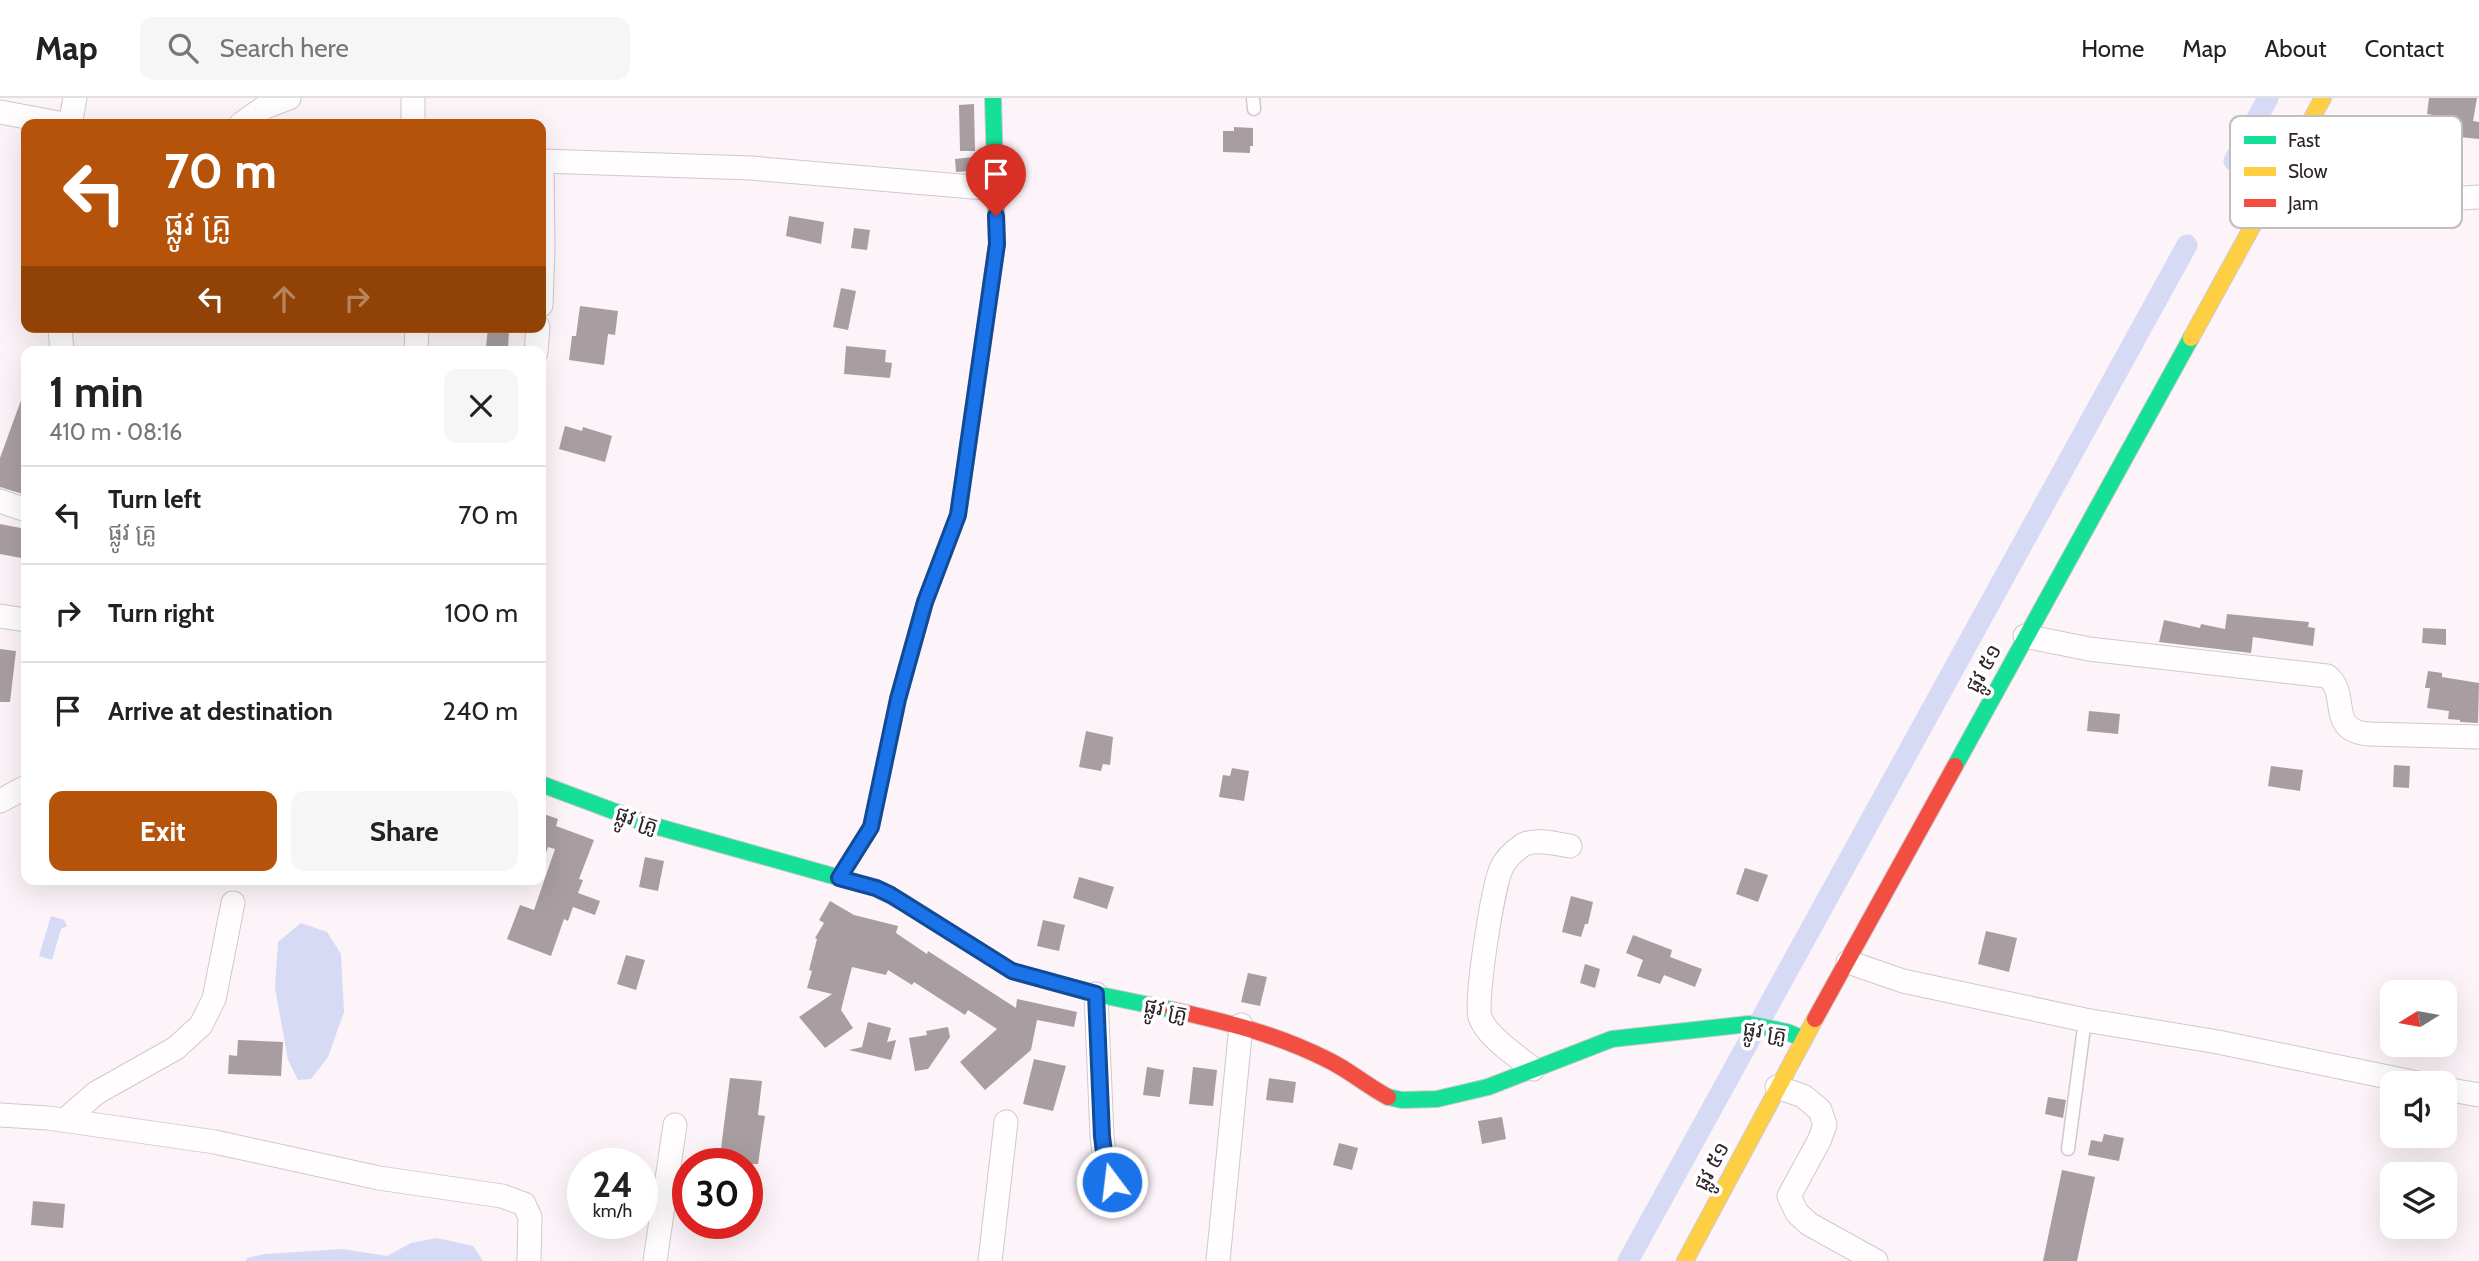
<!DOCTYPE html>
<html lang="en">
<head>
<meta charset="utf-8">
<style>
  body { margin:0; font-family:Cabin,"Noto Sans Khmer",sans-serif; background:#f6f6f6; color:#222; height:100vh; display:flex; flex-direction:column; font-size:26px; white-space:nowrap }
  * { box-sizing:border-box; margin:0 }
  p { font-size:23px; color:#767676 }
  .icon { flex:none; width:38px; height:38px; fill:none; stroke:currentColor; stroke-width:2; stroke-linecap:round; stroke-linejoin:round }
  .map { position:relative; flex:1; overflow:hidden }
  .side { position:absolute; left:21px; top:248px; width:525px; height:539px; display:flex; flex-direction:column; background:#fff; border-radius:14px; box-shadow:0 7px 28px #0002 }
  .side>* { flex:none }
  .top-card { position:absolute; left:21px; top:21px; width:525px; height:214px; border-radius:14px; box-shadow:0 7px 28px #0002; background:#b45309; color:#fff; overflow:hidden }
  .needle { width:46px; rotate:259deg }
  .fabs { position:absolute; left:2380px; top:882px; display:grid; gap:14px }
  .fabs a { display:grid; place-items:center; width:77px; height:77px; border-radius:14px; background:#fff; box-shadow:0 7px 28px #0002; font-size:35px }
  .speed { position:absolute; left:567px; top:1050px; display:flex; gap:14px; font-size:35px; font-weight:700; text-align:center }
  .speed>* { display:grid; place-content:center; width:91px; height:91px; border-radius:50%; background:#fff; box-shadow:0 7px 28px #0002; line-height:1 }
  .speed small { font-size:18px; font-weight:400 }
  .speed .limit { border:10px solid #d22; background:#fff; color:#111 }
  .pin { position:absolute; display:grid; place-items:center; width:60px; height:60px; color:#fff; margin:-72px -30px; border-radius:50% 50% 50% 0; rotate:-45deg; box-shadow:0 0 7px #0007 }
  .pin .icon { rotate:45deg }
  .me { position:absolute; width:77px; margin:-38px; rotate:345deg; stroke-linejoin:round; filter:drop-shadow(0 0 5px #0008) }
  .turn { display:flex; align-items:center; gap:24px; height:147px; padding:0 28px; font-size:32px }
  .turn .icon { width:91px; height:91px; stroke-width:2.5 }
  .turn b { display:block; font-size:49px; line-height:60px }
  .lanes { display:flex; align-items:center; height:66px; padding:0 28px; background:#0003; justify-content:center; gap:35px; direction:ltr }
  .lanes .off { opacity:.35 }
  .round { display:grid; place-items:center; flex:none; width:74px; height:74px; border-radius:14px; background:#f6f6f6 }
  .head { display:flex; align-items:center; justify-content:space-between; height:119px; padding:0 28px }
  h1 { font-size:42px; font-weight:700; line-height:52px }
  .button { display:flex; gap:14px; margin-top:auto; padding:14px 28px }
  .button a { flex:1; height:80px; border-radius:14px; background:#b45309; color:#fff; font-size:28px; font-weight:700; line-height:80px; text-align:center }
  .button a+a { background:#f6f6f6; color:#222 }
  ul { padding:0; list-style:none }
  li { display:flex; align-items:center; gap:21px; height:98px; padding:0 28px; border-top:2px solid #e0e0e0 }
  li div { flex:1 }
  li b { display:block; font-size:26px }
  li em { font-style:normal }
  header { display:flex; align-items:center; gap:42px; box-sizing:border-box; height:98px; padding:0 35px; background:#fff; border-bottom:2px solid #e0e0e0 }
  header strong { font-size:33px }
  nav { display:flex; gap:38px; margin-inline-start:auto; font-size:24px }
  .search { width:490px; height:63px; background:#f6f6f6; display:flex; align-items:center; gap:18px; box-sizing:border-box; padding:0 24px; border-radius:14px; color:#767676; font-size:26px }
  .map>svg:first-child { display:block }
</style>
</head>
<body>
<header>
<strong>Map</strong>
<div class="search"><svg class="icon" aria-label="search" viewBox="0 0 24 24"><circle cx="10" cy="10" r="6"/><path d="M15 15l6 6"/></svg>Search here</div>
<nav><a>Home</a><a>Map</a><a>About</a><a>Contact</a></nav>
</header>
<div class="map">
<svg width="2479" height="1163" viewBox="0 0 2479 1163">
  <rect width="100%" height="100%" fill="#fcf4f9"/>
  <g fill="#d6daf5">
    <path d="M51 818 64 822 67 828 61 831 52 862 39 858Z"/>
    <path d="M301 825 327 834 341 856 344 914 328 959 311 981 298 982 288 962 275 890 278 844Z"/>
    <path d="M437 1140 473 1148 483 1163H246L247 1160 265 1156 343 1151 387 1158 411 1145Z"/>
  </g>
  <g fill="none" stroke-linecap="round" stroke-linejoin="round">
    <g stroke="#d6daf5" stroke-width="21">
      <path d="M2234 63 2268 0"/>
      <path d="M1628 1163 2187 147"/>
    </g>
  </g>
  <g fill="#a89ea1">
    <path d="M2429 0H2477L2473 23 2479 24V41L2449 38 2451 20 2427 16Z"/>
    <path d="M974 6 975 53H960L959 7Z"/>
    <path d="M1234 29 1253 30V48H1250V55L1223 54V33H1234Z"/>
    <path d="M973 59 974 73 956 74 955 61Z"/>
    <path d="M789 118 824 124 821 146 786 138Z"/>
    <path d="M854 130 870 132 867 152 851 150Z"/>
    <path d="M841 190 856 193 848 232 833 229Z"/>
    <path d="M580 208 618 213 615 237 608 236 604 267 569 262 572 238H576Z"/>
    <path d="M488 230 509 232 508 251 486 249Z"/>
    <path d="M846 248 886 252 885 264 892 265 890 280 844 276Z"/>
    <path d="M24 294H26V397L0 389V360Z"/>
    <path d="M565 328 582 333 583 329 612 338 605 364 559 351Z"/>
    <path d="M0 426 26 431 21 460 0 456Z"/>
    <path d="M2227 516 2309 524 2308 529 2315 530 2313 548 2253 539 2251 555 2159 544 2164 522 2200 530 2201 526 2225 531Z"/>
    <path d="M2423 530 2446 531V547L2422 545Z"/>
    <path d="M0 551 16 553 10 604H0Z"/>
    <path d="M2428 573 2442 575V579L2479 585 2478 625 2460 624V622L2448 621 2449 613 2427 610 2430 590H2425Z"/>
    <path d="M2089 613 2120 616 2118 636 2087 633Z"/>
    <path d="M1086 633 1113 639 1110 667 1103 666 1101 673 1079 669Z"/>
    <path d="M2394 667 2410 668 2409 690 2393 689Z"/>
    <path d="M2271 668 2303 672 2300 693 2268 688Z"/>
    <path d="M1232 670 1249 673 1244 703 1219 699 1223 677 1230 678Z"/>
    <path d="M541 715 558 721 556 728 594 742 579 781 583 782 578 795 600 803 595 817 573 809 568 823 564 821 551 858 507 841 520 807 534 812 555 751 548 749 543 764 541 763Z"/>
    <path d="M645 759 664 763 658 793 639 789Z"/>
    <path d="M1745 770 1768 777 1758 804 1736 796Z"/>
    <path d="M1079 779 1114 789 1107 811 1073 800Z"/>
    <path d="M1571 798 1593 804 1588 826H1585L1581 839 1562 834Z"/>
    <path d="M830 803 854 817 898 828 896 835 927 856 928 853 1016 910 1017 901 1077 914 1074 929 1037 922 1031 952 985 992 960 964 997 931 968 912 965 917 914 884 912 887 888 872 886 877 852 869 841 912 853 930 825 950 799 919 832 896 807 890 812 873 809 872 817 841 815 840 824 825 819 822Z"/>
    <path d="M1043 822 1065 827 1059 853 1037 848Z"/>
    <path d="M1986 833 2017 840 2009 874 1978 866Z"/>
    <path d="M1633 837 1672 852 1670 859 1702 871 1695 889 1664 877 1660 886 1637 878 1643 862 1626 855Z"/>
    <path d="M626 857 645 862 636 892 617 886Z"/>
    <path d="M1585 866 1600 871 1595 890 1580 885Z"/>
    <path d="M1248 875 1267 879 1260 908 1241 904Z"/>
    <path d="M868 924 891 930 887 944 896 942 891 962 849 952 862 949Z"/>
    <path d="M948 929 950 939 928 971 915 973 909 940 927 937 926 933Z"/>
    <path d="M238 942 283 944 281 978 228 976 229 957 237 958Z"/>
    <path d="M1034 961 1066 968 1053 1013 1023 1006Z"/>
    <path d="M1147 969 1164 972 1160 999 1143 997Z"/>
    <path d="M1193 969 1217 972 1213 1008 1189 1006Z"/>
    <path d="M730 980 762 983 758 1017 765 1018 758 1066H719Z"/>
    <path d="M1269 980 1296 984 1293 1005 1266 1002Z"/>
    <path d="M2048 999 2066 1002 2063 1020 2045 1016Z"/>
    <path d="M1502 1019 1506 1041 1482 1046 1478 1023Z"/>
    <path d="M2104 1036 2124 1040 2119 1063 2088 1057 2091 1042 2102 1044Z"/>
    <path d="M1339 1045 1358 1050 1352 1072 1333 1067Z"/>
    <path d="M2062 1072 2095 1079 2077 1163H2043Z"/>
    <path d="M33 1103 65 1106 63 1130 31 1127Z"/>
  </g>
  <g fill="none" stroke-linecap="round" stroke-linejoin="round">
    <g stroke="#d1c8ce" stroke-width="15">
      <g id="lane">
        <path d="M1253 0 1254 11"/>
        <path d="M2068 1051 2085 922"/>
      </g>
    </g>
    <g stroke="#d1c8ce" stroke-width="25">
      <g id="street">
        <path d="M0 14 64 26"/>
        <path d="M70 26 75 0"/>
        <path d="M241 26 265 9 289 0"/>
        <path d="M413 26V0"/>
        <path d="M541 63 751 70 996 91"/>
        <path d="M2267 101 2301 109 2479 99"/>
        <path d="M541 207 543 152 542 63"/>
        <path d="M60 229 62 254"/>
        <path d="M416 254 417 229"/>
        <path d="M536 254 538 229"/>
        <path d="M0 403 26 412"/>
        <path d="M0 518 26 522"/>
        <path d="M2025 538 2089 551 2327 578C2351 596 2325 633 2370 636L2479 639"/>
        <path d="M0 703 26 689"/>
        <path d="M1848 864 1903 883 2085 922 2218 944 2417 985"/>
        <path d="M1096 896 1102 1038 1105 1064 1112 1084"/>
        <path d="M1533 971C1517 958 1486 938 1480 919 1475 901 1493 789 1501 771 1505 761 1514 753 1523 747 1535 740 1557 746 1570 748"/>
        <path d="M1777 989 1803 998 1820 1012 1825 1027 1819 1043 1789 1098 1797 1115 1809 1126 1876 1163"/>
        <path d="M2445 991 2479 997"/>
        <path d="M0 1017 48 1020 215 1044 379 1080 502 1098 524 1106 530 1119 529 1163"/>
        <path d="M65 1022 96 995 176 950 201 927 214 901 233 805"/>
        <path d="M655 1163 675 1027"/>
        <path d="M990 1163 1006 1024"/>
        <path d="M1218 1163 1241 927"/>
      </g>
    </g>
    <g stroke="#d1c8ce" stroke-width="18">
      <g id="fast">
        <path d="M909 561 925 504 958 417 997 146 993 0"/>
        <path d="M1955 668 2191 240"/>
        <path d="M541 686 648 726 876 790 906 806 1012 873 1096 896 1173 912"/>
        <path d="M1388 999 1402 1002 1437 1001 1488 989 1612 941 1749 926 1787 934 1804 941"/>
      </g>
    </g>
    <g stroke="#d1c8ce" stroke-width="18">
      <g id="slow">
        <path d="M2191 240 2323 0"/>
        <path d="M839 780 871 729 898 601 909 561"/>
        <path d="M1685 1163 1815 921"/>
      </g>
    </g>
    <g stroke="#d1c8ce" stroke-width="18">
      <g id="jam">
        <path d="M1173 912C1230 925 1276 936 1328 962 1349 972 1367 988 1388 999"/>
        <path d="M1815 921 1955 668"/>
      </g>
    </g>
    <use href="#lane" stroke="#fffdfe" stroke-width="12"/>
    <use href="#street" stroke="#fffdfe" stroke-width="23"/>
    <use href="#fast" stroke="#16e098" stroke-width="16"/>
    <use href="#slow" stroke="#ffcf43" stroke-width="16"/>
    <use href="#jam" stroke="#f24e42" stroke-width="16"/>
  </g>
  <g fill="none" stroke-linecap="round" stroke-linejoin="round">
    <g stroke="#114b97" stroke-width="18">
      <path id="route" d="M996 118 997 146 958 417 925 504 898 601 871 729 839 780 876 790 891 797 1012 873 1096 896 1102 1038 1105 1063 1112 1084"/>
    </g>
    <use href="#route" stroke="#1a73e8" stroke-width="12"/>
  </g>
  <g text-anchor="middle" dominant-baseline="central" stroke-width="7" stroke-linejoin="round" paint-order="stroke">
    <g font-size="21" fill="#2e222a" stroke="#fff">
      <text transform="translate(1983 570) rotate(-61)">ផ្លូវ ៥១</text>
      <text transform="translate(637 721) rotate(18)">ផ្លូវ គ្រូ</text>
      <text transform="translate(1166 911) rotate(12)">ផ្លូវ គ្រូ</text>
      <text transform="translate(1765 933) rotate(9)">ផ្លូវ គ្រូ</text>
      <text transform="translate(1711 1068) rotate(-62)">ផ្លូវ ៥១</text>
    </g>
  </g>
  <rect x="2230" y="18" width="232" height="112" rx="10" fill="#fff" stroke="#c0bdbf" stroke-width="2"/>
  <rect x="2244" y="38" width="32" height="8" fill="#16e098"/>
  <rect x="2244" y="69" width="32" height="9" fill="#ffcf43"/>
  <rect x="2244" y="101" width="32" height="8" fill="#f24e42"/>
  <g font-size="19" fill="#2e222a">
    <text x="2288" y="49">Fast</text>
    <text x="2288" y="80">Slow</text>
    <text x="2288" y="112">Jam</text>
  </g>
</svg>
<div class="fabs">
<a><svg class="needle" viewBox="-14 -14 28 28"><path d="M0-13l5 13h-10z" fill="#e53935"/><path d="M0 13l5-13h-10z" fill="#767676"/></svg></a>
<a><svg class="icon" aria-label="sound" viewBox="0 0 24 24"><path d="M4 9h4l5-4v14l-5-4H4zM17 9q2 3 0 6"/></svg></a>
<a><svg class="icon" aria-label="layers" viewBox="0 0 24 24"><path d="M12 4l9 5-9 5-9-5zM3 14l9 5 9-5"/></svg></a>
</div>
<div class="speed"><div>24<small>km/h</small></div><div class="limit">30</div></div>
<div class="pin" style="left:996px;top:118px;background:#d93025"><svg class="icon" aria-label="arrive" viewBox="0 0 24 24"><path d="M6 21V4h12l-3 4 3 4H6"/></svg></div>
<svg class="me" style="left:1112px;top:1084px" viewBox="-20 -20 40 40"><circle r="17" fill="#1a73e8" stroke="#fff" stroke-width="3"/><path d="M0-11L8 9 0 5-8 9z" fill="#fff"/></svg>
<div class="top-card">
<div class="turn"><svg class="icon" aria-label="left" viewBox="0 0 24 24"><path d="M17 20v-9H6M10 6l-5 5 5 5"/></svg><div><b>70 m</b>ផ្លូវ គ្រូ</div></div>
<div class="lanes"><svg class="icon" aria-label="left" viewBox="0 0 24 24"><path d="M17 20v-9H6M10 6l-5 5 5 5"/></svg><svg class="icon off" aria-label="ahead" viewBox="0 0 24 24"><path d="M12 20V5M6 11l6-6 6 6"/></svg><svg class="icon off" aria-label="right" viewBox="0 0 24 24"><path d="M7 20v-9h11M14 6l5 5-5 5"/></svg></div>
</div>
<section class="side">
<div class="head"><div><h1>1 min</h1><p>410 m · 08:16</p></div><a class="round"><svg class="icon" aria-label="close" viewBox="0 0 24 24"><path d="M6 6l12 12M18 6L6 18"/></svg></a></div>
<ul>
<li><svg class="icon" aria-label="left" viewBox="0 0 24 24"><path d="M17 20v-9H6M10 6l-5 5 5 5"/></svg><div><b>Turn left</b><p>ផ្លូវ គ្រូ</p></div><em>70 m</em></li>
<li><svg class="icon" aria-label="right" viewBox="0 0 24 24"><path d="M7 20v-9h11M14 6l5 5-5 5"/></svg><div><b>Turn right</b></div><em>100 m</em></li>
<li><svg class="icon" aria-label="arrive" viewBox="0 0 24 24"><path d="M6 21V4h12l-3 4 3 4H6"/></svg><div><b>Arrive at destination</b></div><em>240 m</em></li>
</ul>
<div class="button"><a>Exit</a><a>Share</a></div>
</section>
</div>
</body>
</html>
